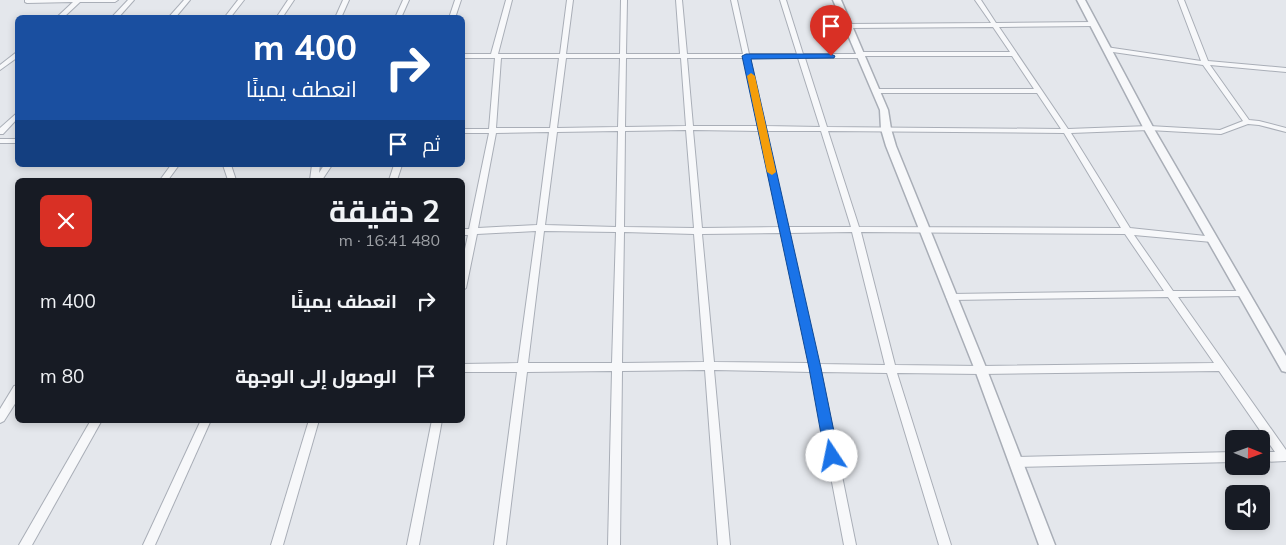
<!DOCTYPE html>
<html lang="ar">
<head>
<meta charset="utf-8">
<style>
  body { margin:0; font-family:Mulish,Cairo,sans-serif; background:#242831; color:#f1f3f6; direction:rtl; height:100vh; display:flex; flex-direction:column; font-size:19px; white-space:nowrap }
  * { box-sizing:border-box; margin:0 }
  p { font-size:16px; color:#9ea1a6 }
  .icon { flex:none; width:28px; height:28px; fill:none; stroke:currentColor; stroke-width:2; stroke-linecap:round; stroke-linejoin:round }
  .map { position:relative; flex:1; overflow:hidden; direction:ltr }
  .sheet { position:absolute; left:15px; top:178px; width:450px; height:245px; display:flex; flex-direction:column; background:#171b24; border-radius:8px; box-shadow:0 2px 8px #0003; direction:rtl }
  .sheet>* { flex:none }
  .guide { position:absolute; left:15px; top:15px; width:450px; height:152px; border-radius:8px; box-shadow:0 2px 8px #0003; direction:rtl; background:#1a4fa0; color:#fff; overflow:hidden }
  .needle { width:32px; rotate:91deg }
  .buttons { position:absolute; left:1225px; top:430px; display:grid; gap:10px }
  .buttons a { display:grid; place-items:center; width:45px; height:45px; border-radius:8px; background:#171b24; box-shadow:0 2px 8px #0003; font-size:25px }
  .pin { position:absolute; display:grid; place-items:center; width:42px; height:42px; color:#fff; margin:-51px -21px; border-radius:50% 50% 50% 0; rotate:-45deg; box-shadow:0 0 5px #0007 }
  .pin .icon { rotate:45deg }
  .me { position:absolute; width:55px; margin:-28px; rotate:349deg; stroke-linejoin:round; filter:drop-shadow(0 0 4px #0008) }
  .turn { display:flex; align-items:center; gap:18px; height:105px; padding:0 25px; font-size:22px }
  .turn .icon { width:65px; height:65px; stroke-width:2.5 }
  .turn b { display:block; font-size:35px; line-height:42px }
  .then { display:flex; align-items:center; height:48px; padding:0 25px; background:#0003; gap:10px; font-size:19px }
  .round { display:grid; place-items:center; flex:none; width:52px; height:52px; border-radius:8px; background:#242831 }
  .overview { display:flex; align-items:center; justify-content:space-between; height:85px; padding:0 25px }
  h1 { font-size:30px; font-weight:700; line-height:38px }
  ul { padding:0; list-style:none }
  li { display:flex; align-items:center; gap:15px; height:75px; padding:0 25px }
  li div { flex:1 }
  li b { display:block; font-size:19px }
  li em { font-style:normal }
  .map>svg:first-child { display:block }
</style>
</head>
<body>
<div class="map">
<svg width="1286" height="545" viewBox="0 0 1286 545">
  <rect width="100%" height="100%" fill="#e4e7ec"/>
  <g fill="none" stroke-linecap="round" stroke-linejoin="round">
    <g stroke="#a9aeb7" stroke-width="2">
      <g id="minor">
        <path d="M25 0H118L115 2H80L63 18H56L73 2 27 3 25 2Z"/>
        <path d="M128 0H134L118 18H111Z"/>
        <path d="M184 0H190L175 18H168Z"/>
        <path d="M238 0H244L230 18H224Z"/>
        <path d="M288 0H294L282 18H276Z"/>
        <path d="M343 0H349L341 18H335Z"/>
        <path d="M403 0H409L401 18H395Z"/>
        <path d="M455 0H461L455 18H449Z"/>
        <path d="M506 0H512L498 54H560L567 0H573L566 54H620L621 0H627L626 54H680L676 0H682L687 54H743L731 0H737L749 54H797L780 0H786L803 54H858L861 52H1010L993 27 848 28 845 26 848 24 991 23 975 0H981L996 23 1093 22 1096 24 1093 26 999 27 1068 129 1149 126 1220 130 1243 121 1203 65 1106 51 1103 49 1106 47 1201 61 1178 0H1184L1208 61 1286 68V72L1210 65 1249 120 1259 121 1286 128V132L1259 125 1248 124 1221 134 1149 130 1071 133 1130 228 1215 237 1216 239 1215 241 1212 242 1134 235 1173 291H1246L1247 293 1246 295 1243 296 1178 297 1286 450V461L1261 462V452H1275L1219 371 981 374 897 373 951 545H939L887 373 821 372 856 545H844L811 372 714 370 730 545H718L705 370 622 371 620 545H608L612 371 527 372 506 545H494L517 372H462V364L518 363 536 231 477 234 466 288 462 291V263L468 235H462V229H469L489 133H462V129H489L495 58H462V54H491ZM865 56H1012L1034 89H876L873 91 876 93H1037L1061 129 827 127 805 58H862ZM501 58H559L550 128H496ZM566 58H620L618 127 557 128ZM626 58H681L686 126 625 127ZM687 58H744L758 126H693ZM750 58H798L820 127 765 126ZM686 130 694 228 624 227 625 131ZM693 130 759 131 780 227 702 228ZM618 131 616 227 545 225 557 132ZM766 131H821L851 227H788ZM828 131 1064 133 1121 228 859 227ZM549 132 537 225 478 228 496 133ZM544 231 616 232 612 363H528ZM624 232 694 234 704 362 622 363ZM852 232 885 365 819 364 789 233ZM861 232 1125 234 1164 291 951 294 948 295 946 297 948 299 951 300 1168 297 1214 363 981 366 895 365ZM781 233 809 363 714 362 702 234Z"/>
        <path d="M18 51V57L0 70V65Z"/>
        <path d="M18 112V118L3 134H0V128Z"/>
        <rect x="0" y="139" width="18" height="4"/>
        <path d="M171 165H179L168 180H160Z"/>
        <path d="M223 165H231L236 180H228Z"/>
        <path d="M312 165H320L319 173 324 165H332L322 180H310Z"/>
        <path d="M394 165H402L397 180H389Z"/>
        <path d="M18 385V399L4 421 0 423V409L14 386Z"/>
        <path d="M91 420H102L32 545H19Z"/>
        <path d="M201 420H211L155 545H143Z"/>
        <path d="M309 420H319L283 545H271Z"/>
        <path d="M432 420H442L419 545H407Z"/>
        <path d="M1234 452V462L1015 467 1011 466 1010 462 1011 458 1015 457Z"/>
      </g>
    </g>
    <g stroke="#a9aeb7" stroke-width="3">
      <g id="tertiary">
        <path d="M833 0H841L888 110 891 129 896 146 987 370 1055 545H1039L975 370 886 146 881 129 880 110Z"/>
        <path d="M1077 0H1085L1154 129 1286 356V372L1282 371 1144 129Z"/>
      </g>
    </g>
    <use href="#minor" fill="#f7f8fa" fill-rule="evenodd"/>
    <use href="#tertiary" fill="#f7f8fa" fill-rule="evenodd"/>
  </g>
  <path fill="#1a73e8" stroke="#114b97" d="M831 54 835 56 834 58 751 59 821 368 839 456 837 461 832 463 827 461 825 456 809 368 742 56 746 54Z"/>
  <path fill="#f59e0b" d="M751 73 755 76 776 172 772 175 767 172 747 76Z"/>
</svg>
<div class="buttons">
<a><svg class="needle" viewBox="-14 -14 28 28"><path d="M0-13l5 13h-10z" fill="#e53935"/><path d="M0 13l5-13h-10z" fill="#9ea1a6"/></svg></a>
<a><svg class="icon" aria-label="sound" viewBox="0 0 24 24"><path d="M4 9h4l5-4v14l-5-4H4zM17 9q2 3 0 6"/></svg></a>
</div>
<div class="pin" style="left:831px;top:56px;background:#d93025"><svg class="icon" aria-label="arrive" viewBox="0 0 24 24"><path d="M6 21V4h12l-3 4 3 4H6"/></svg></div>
<svg class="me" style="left:832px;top:456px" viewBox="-20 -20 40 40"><circle r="19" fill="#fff"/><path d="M0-13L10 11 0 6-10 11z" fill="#1a73e8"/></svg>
<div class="guide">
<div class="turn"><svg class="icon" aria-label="right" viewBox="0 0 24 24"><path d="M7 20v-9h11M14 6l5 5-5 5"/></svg><div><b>400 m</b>انعطف يمينًا</div></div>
<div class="then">ثم<svg class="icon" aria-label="arrive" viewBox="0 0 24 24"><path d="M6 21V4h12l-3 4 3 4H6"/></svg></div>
</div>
<section class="sheet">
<div class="overview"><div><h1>2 دقيقة</h1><p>480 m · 16:41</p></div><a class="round" style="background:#d93025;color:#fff"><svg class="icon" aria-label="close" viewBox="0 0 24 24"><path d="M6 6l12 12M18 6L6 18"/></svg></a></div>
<ul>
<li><svg class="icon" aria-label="right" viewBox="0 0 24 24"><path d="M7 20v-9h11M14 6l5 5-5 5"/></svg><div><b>انعطف يمينًا</b></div><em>400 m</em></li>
<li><svg class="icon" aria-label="arrive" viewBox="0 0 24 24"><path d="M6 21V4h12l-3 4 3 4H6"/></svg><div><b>الوصول إلى الوجهة</b></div><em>80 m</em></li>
</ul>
</section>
</div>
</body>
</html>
